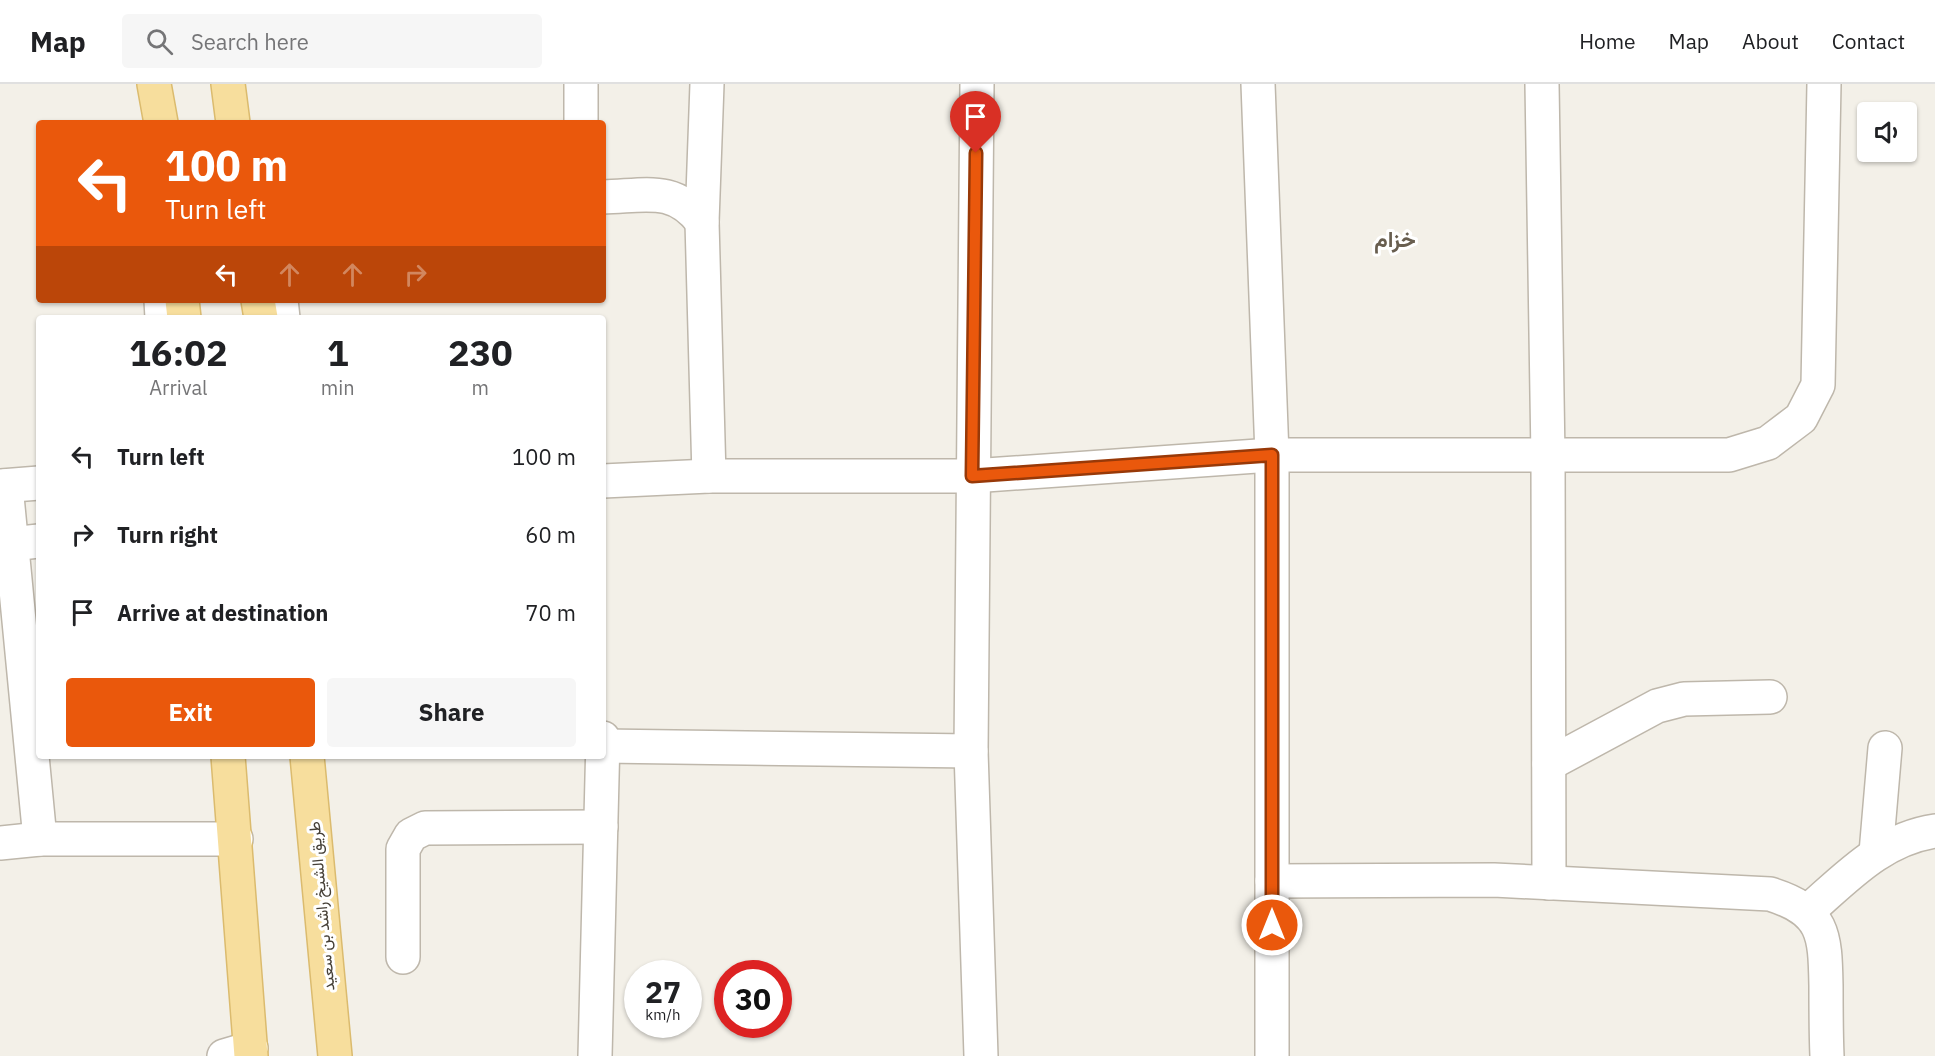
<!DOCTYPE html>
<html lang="en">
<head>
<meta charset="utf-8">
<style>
  body { margin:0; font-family:"IBM Plex Sans",Vazirmatn,sans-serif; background:#f6f6f6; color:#202124; height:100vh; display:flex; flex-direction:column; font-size:22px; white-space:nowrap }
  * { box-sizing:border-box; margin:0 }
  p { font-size:20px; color:#757577 }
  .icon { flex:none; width:33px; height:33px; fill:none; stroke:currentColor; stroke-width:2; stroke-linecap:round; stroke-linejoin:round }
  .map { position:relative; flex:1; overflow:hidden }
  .side { position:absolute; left:36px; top:231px; width:570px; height:444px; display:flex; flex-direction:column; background:#fff; border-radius:6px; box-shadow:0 2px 4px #0004 }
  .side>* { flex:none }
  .hud { position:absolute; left:36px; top:36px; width:570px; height:183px; border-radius:6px; box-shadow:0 2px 4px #0004; background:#ea580c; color:#fff; overflow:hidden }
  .fabs { position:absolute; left:1857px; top:18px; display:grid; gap:12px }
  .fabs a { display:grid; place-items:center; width:60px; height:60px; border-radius:6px; background:#fff; box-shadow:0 2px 4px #0004; font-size:30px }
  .speed { position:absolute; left:624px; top:876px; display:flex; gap:12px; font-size:30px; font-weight:700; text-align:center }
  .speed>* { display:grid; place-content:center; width:78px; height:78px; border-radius:50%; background:#fff; box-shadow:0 2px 4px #0004; line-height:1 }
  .speed small { font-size:15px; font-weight:400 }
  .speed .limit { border:9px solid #d22; background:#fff; color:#111 }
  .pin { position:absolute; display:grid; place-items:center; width:51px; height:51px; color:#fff; margin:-62px -26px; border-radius:50% 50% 50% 0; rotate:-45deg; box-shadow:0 0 6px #0007 }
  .pin .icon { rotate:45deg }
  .me { position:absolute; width:66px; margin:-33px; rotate:0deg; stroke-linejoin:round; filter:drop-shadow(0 0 4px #0008) }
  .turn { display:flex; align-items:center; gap:21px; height:126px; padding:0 30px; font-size:27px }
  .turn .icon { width:78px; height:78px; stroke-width:2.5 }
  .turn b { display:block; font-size:42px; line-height:51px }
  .lanes { display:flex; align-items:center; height:57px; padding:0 30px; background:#0003; justify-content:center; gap:30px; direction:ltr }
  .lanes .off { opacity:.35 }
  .eta { display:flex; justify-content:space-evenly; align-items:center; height:102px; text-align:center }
  .eta b { font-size:36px; font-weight:700; line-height:42px }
  .primary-button { display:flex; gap:12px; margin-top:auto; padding:12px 30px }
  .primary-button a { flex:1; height:69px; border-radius:6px; background:#ea580c; color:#fff; font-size:24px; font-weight:700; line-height:69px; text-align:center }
  .primary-button a+a { background:#f6f6f6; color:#202124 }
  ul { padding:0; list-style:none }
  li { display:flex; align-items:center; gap:18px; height:78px; padding:0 30px }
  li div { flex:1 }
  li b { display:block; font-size:22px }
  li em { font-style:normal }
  header { display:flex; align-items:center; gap:36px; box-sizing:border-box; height:84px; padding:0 30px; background:#fff; border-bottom:2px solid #e0e0e0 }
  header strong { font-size:28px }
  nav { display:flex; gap:33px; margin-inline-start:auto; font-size:21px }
  .search { width:420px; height:54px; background:#f6f6f6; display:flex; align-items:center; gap:15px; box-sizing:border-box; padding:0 21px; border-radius:6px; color:#757577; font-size:22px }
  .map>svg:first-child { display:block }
</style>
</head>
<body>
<header>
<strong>Map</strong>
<div class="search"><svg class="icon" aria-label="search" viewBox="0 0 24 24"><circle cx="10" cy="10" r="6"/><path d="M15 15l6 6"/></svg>Search here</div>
<nav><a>Home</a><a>Map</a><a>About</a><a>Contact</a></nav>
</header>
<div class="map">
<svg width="1935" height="972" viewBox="0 0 1935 972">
  <rect width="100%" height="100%" fill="#f3f0e8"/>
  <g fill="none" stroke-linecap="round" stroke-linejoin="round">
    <g stroke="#beb7ab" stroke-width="36">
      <g id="minor">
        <path d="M581 0V39"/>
        <path d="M707 0 702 138 709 392"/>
        <path d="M977 0 971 667 981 972"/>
        <path d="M1258 0 1272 371V972"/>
        <path d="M1542 0 1548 373 1549 799"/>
        <path d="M603 113C645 112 674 101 702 138"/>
        <path d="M161 216 162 234"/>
        <path d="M281 216 283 234"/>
        <path d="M603 397 709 392H972L1272 371H1729L1768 359 1801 334 1818 301 1824 0"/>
        <path d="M0 402 39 399"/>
        <path d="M6 402 40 755"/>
        <path d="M0 461 39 457"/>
        <path d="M603 662 971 667"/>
        <path d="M1549 680 1657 622 1684 615 1770 613"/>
        <path d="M0 759 40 755H236"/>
        <path d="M1876 769 1885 664"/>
        <path d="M1272 797 1494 796 1770 810C1825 827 1825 851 1826 902 1826 926 1826 949 1827 972"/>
        <path d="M1807 828C1846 794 1881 755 1935 747"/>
        <path d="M403 873V765L411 751 425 744 601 743"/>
        <path d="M224 972 251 964"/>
        <path d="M595 972 603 654"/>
      </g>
    </g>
    <g stroke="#dbbb6e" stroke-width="36">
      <g id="major">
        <path d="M154 0 161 39"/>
        <path d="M228 0 233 39"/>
        <path d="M182 216 184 234"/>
        <path d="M258 216 261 234"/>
        <path d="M228 672 251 972"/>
        <path d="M307 672 335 972"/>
      </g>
    </g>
    <use href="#minor" stroke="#fff" stroke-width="33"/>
    <use href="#major" stroke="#f7de9d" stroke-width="33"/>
  </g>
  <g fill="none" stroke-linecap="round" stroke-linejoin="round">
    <g stroke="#983908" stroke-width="15">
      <path id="route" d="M976 69 972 392 1272 371V841"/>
    </g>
    <use href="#route" stroke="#ea580c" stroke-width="10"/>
  </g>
  <g text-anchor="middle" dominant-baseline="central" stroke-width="6" stroke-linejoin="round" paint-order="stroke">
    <g font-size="16" fill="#464037" stroke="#fff">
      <text transform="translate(321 822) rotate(-95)">طريق الشيخ راشد بن سعيد</text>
    </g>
    <g font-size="22" font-weight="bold" fill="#685e4f" stroke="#fff">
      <text x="1395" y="154">خزام</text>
    </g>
  </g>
</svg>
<div class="fabs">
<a><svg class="icon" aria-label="sound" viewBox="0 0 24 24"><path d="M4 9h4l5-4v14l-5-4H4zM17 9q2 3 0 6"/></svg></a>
</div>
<div class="speed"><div>27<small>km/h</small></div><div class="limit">30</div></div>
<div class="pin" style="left:976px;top:69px;background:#d93025"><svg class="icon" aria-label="arrive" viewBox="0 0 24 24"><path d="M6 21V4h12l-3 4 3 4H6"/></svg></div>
<svg class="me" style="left:1272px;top:841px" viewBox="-20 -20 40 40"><circle r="17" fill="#ea580c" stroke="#fff" stroke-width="3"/><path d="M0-11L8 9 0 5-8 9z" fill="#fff"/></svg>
<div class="hud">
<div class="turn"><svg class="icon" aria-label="left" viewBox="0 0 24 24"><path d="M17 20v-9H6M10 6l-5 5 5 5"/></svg><div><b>100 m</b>Turn left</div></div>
<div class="lanes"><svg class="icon" aria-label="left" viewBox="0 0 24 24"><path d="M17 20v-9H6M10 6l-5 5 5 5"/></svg><svg class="icon off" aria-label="ahead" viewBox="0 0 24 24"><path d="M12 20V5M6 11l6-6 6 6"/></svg><svg class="icon off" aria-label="ahead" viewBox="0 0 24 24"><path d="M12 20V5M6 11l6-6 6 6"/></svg><svg class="icon off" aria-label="right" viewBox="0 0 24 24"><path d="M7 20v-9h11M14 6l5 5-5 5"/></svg></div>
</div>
<section class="side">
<div class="eta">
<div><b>16:02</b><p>Arrival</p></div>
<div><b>1</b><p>min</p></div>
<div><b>230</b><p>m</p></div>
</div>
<ul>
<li><svg class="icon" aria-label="left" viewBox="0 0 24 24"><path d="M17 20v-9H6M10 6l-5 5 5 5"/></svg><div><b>Turn left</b></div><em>100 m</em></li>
<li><svg class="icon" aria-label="right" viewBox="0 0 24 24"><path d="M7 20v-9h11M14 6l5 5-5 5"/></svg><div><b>Turn right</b></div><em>60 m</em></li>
<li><svg class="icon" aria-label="arrive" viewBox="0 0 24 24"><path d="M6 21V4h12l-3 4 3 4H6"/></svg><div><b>Arrive at destination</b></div><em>70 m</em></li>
</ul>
<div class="primary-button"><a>Exit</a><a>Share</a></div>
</section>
</div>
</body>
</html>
